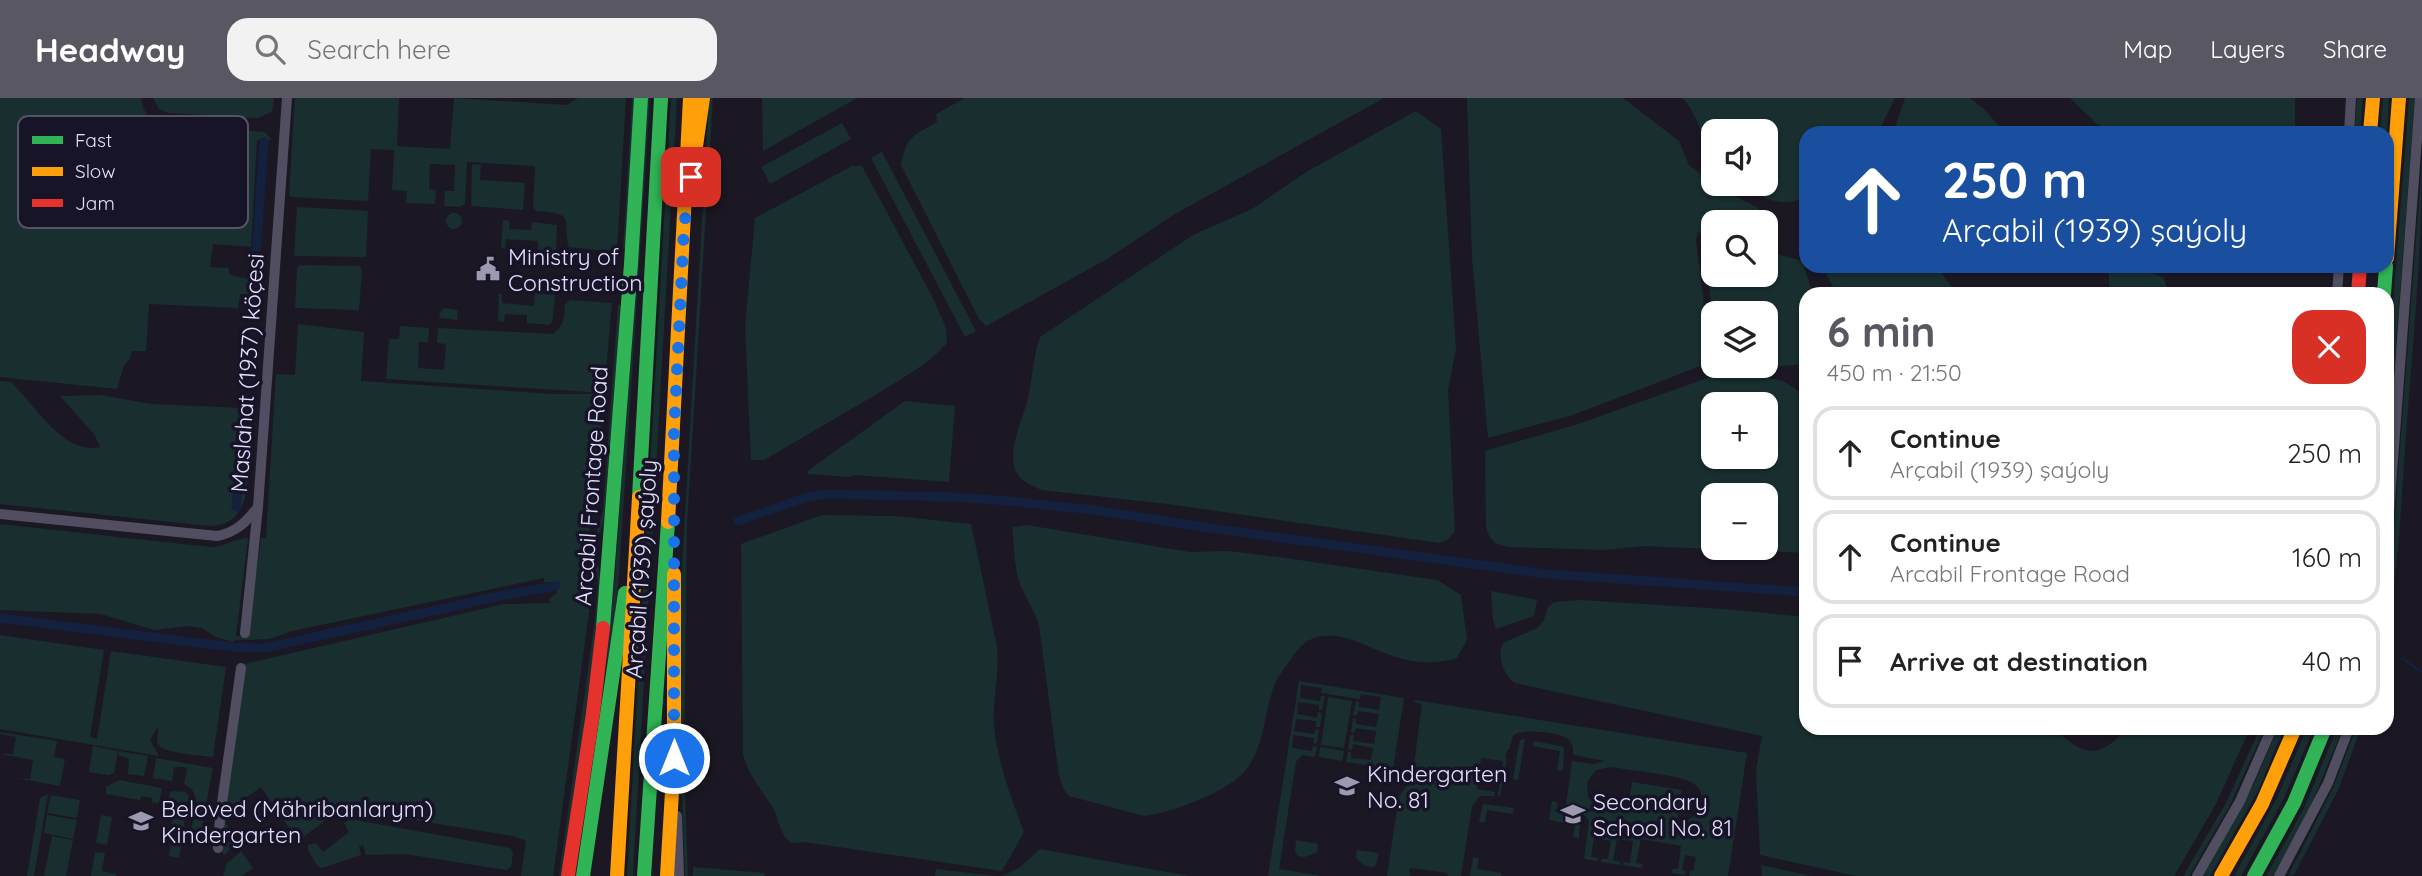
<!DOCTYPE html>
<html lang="en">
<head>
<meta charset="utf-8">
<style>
  body { margin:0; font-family:Quicksand,sans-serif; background:#f2f2f2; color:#222; height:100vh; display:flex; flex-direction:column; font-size:26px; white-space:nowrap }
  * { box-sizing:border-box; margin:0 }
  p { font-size:23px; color:#767676 }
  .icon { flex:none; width:38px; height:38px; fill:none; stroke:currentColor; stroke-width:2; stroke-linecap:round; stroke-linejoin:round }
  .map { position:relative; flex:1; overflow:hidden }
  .panel { position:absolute; left:1799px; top:189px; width:595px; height:448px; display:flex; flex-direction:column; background:#fff; border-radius:21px; box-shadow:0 2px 5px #0004 }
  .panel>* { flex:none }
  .banner { position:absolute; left:1799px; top:28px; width:595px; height:147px; border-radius:21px; box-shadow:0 2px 5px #0004; background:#1a4fa0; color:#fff; overflow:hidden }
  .tools { position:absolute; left:1701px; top:21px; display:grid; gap:14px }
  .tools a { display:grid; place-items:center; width:77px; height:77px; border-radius:14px; background:#fff; box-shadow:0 2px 5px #0004; font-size:35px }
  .pin { position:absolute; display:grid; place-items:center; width:60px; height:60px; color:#fff; margin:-30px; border-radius:14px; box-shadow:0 4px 10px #0006 }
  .me { position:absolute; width:77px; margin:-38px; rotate:0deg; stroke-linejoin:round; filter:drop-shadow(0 0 5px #0008) }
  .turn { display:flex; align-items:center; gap:24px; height:147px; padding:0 28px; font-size:32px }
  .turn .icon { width:91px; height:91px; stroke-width:2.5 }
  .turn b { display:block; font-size:49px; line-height:60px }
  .round { display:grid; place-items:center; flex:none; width:74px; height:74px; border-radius:21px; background:#f2f2f2 }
  .overview { display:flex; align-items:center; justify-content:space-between; height:119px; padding:0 28px }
  h1 { font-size:42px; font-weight:800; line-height:52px; color:#595862 }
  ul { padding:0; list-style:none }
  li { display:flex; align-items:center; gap:21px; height:94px; margin:0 14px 10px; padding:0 14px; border:4px solid #e0e0e0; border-radius:21px }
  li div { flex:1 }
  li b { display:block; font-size:26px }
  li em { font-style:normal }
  header { display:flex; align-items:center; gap:42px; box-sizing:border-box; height:98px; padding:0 35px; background:#595862; color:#fff }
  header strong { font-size:33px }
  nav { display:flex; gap:38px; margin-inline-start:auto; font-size:24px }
  .search { width:490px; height:63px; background:#f2f2f2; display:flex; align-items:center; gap:18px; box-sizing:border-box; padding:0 24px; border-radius:21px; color:#767676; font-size:26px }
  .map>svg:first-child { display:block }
</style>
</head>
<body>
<header>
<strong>Headway</strong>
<div class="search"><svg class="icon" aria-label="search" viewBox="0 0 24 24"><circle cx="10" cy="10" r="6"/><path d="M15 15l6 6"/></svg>Search here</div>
<nav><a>Map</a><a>Layers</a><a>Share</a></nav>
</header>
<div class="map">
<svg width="2422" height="778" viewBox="0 0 2422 778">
  <rect width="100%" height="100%" fill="#1b1824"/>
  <g fill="#182e2f" fill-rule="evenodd">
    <path d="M0 0H141C143 15 150 23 165 27L265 34 272 42H257L251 149 213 146 210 169 228 170 230 177 249 181 250 196H240L238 210 149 206 146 253H132L129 262 124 267 117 291 0 279Z"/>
    <path d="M153 0H274L272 14 258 20 168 15 159 11Z"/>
    <path d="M295 0H399L397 48 450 51 454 0 567 7 578 0H626L617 154 569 149C562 119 577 116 536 113L533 109 535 68 467 64 465 106 460 109 444 108 445 93H454L455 67 430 66 429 91 436 92 435 106 406 105 407 93 392 92 394 52 371 51 368 103 292 99 289 97Z"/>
    <path d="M632 0H637L627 148 623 151Z"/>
    <path d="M647 0H650L619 477 614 529 605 580 615 477Z"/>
    <path d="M671 0H677L633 778H627Z"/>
    <path d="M709 0H713L687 426 684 669 688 778H685L681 669V485Z"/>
    <path d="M762 0H857L763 53Z"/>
    <path d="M965 0H1384L1175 116 1107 161 986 228 979 221 901 67C907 37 912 39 937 24L936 16Z"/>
    <path d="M1467 0H1623L1679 43 1689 67 1713 86 1758 110 1756 124H1713V177H1766V153L1802 163 1813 196H1806V266L1768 269 1764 268H1766V215H1713V220L1705 158V138L1698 134 1696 142 1711 264 1573 317 1488 340 1472 160Z"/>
    <path d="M1682 0H1895L1878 35H1806V98C1787 111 1758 101 1743 86H1766V33H1713V52C1699 36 1697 14 1682 0Z"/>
    <path d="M1905 0H1970L1984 11 2005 35H1893Z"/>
    <path d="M2070 0H2295V35H2114L2096 25Z"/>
    <path d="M2357 0H2363L2360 35H2354Z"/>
    <path d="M2383 0H2389L2387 35H2380Z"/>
    <path d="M2409 0H2415L2387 363V284Z"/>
    <path d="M1416 13 1441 31 1456 251 1448 292 1455 434 1447 442 1440 445 1168 406 1042 392C1030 387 1017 382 1014 368 1009 347 1024 319 1028 299 1033 279 1033 258 1040 239L1193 137 1252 111 1308 73Z"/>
    <path d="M842 25 851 41 770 86 761 69Z"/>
    <path d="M882 54 976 233 965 239 871 60Z"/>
    <path d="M2422 63C2422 154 2413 245 2406 336 2401 400 2400 465 2387 528V498L2392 455Z"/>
    <path d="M472 66 481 67 480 82 525 85 523 112 471 108Z"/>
    <path d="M852 68H862L933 200 946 230 947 245C929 266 901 281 877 296 839 318 802 340 764 362H751L745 229 755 120Z"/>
    <path d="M297 109 368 113 366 159 294 158Z"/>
    <circle cx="454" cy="123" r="8"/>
    <path d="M503 122 509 123V131L531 132 532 124 557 127 556 156 538 155V143L506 141 505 151 501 150Z"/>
    <path d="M300 167 360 168 362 172 359 212 295 210 297 170Z"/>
    <path d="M1822 168H1939L1943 178 1958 196H1837Z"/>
    <path d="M2108 169 2145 172 2164 180 2168 194 2167 196 2152 194V196H2110Z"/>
    <path d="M535 195 555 197 552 225 548 227 527 225V217L505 216 504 224 498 223 499 196H502V205L534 208Z"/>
    <path d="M570 202 612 205 604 295 386 281 389 241H399L400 228 429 230 428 244H419L418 270 444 272 446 246 437 245 438 230 553 236C564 228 564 220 565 207Z"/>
    <path d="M618 207 621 208 604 424 599 436H596L603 412Z"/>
    <path d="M444 210 458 212 457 222 440 220 439 216Z"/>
    <path d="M298 226 364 234 361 283 553 296H603L595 416 589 434 586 467 591 500 553 778H521L526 743 513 738 351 712 334 716 298 743 261 689 243 702V708L248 717 247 718 241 711 225 724 236 742 228 748 230 752 224 757 220 751 244 566 504 506 550 505V500L557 495 554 484H544V480L292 533 269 541 235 542 234 544 216 539 202 530 188 528 154 532 101 516 0 512V426L210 449C224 449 238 439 248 440L236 538 247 539 261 440H266L276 276 295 277Z"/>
    <path d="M1748 272 1750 276 1783 283 1806 297V455L1644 448 1605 452 1509 449C1495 446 1490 444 1486 429L1485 353 1578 326 1713 278ZM1766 306V359H1713V306ZM1766 397V450H1713V397Z"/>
    <path d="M0 283 11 284C34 305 63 358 100 349L94 336 60 298 101 297 151 306 243 310 233 410 236 411 240 406 249 308H252C253 323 251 339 250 353 247 384 251 427 210 428L0 406Z"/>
    <path d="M905 303 955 308 949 384 856 377 850 379 808 376 809 372Z"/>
    <path d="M822 417 896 418 971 426 997 548C1000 575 992 602 994 629 998 665 1011 700 1024 734L1002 773 804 744 791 745C780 737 779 722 773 710 762 692 748 677 743 656L741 446Z"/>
    <path d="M1027 427 1190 454 1227 453 1279 459 1437 482 1461 497 1467 542 1457 560C1435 567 1411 565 1390 557 1366 549 1340 531 1314 540 1303 544 1297 552 1291 561 1286 568 1280 576 1276 583 1263 613 1266 653 1241 677 1222 696 1170 715 1144 718L1069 698 1064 692 1059 678 1039 527C1034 510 1023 497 1018 480 1014 464 1014 445 1012 429Z"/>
    <path d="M594 466 598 467 601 483 596 552 563 778H559L595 521 598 485Z"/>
    <path d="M1491 493 1537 502 1534 518 1496 531 1493 522Z"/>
    <path d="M1580 502 1723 511 1806 519V630H2054C2084 659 2099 662 2127 630H2250L2216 706 2174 778H1856L1760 757 1756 672 1762 638 1515 585C1503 577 1497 558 1503 545L1537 530 1543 524 1548 509 1554 504Z"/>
    <path d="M0 537 104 552 90 639 97 641 111 553 226 569 213 659C202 657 163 656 158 646 156 641 158 634 158 629L150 642 159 658 0 631Z"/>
    <path d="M1299 583 1404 600 1393 671 1346 664 1348 654H1351V660L1371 662 1373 650 1353 646 1352 652 1348 651 1350 637H1354L1353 643 1374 646 1376 633 1356 630 1354 635 1351 634 1353 620 1356 621V626L1376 629 1379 616 1358 613 1357 618 1353 617 1356 603 1359 604V609L1379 612 1381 599 1361 596 1360 601 1321 595 1322 590 1301 587 1300 600 1320 603 1321 598H1325L1322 612H1319V607L1298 604 1297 616 1317 620 1318 614 1322 615 1320 629H1316V623L1296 621 1294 633 1314 636 1316 631 1319 632 1317 646 1313 645 1314 640 1293 637 1292 650 1312 653 1313 648 1317 649 1315 659 1302 657 1296 664 1279 771 1321 778H1268Z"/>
    <path d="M1328 599 1352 603 1344 650 1321 647Z"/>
    <path d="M1415 602 1747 655 1728 778H1689L1690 773H1693L1696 759 1685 757 1682 772 1686 773 1685 777 1671 775 1672 771H1678L1681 748 1641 741 1636 765 1643 766 1642 770 1623 767 1624 764 1630 765 1633 743 1617 741 1613 762 1620 764V767L1601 764V761H1608L1611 743 1594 740 1591 759 1598 760 1597 763 1584 761 1589 723C1583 711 1572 716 1566 707L1572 663 1594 666 1605 663 1573 657C1573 651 1573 645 1568 641 1559 634 1521 630 1513 638L1509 652H1507L1505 661H1507L1500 698H1498L1503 663 1481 660 1477 691 1495 694 1494 698H1480L1472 708 1461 778H1448L1447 775 1412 770 1409 771 1410 778H1387L1399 698 1412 681 1422 606 1414 604ZM1611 669C1629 672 1678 677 1691 684 1713 696 1699 725 1677 724L1682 692 1632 684 1627 715 1599 710 1588 699 1587 684 1596 672Z"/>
    <path d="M2260 630H2265L2230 707 2189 778H2183L2226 705Z"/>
    <path d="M2278 630H2284L2259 691 2210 778H2203L2253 688Z"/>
    <path d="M2307 630H2314L2283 702 2241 778H2234L2277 700Z"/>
    <path d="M2337 630H2343L2309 712 2273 778H2266L2304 710Z"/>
    <path d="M2356 630H2361L2338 692 2294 777 2288 778 2333 690Z"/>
    <path d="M0 634 57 643 54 659 65 661 60 688 17 680 30 681 33 662 0 656H13L16 639 0 636Z"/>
    <path d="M1525 641 1518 682 1513 681 1519 646 1520 642Z"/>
    <path d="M1534 643 1564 649 1563 673 1557 672 1560 653 1533 648Z"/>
    <path d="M93 648 118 653 114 675 108 677 89 674Z"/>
    <path d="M1320 649 1344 653 1342 663 1319 659Z"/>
    <path d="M119 653 148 658 144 678 128 676 129 661 118 657Z"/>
    <path d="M156 660 213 670 201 734 191 732C194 716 203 694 184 686L187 671 184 669H174L172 683 153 680Z"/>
    <path d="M119 682 162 690 159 705 152 704V700L141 698 140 702 106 696V689Z"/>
    <path d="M171 693 185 694 189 698 183 731 171 729 174 707 168 706 167 703Z"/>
    <path d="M48 696 34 778H27L40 700Z"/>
    <path d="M51 697 80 702 77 720 47 715Z"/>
    <path d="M1552 703 1557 704 1558 715 1580 722 1579 740 1573 739 1575 727 1549 722Z"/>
    <path d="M1483 706 1514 710 1513 716 1487 712 1485 725 1479 724Z"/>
    <path d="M47 717 77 722 73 741 44 735Z"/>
    <path d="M101 717 112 719 107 747 96 745Z"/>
    <path d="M350 721 510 750 513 755 511 769 506 772 405 756 366 757 363 747 359 748 361 757 322 770 318 769 308 752V747L316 745 323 754 349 734 344 725Z"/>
    <path d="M173 732 183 734 179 760 169 758Z"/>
    <path d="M52 738 73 742 66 778H44Z"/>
    <path d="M1296 742 1318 746 1317 754 1305 759 1298 758 1295 753Z"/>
    <path d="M1040 751 1190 778H1002L1019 770Z"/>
    <path d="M1357 752 1379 755 1376 767 1373 769 1365 768 1356 760Z"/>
    <path d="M241 753 253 770 242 778H223L227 765Z"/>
    <path d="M95 754 105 755 102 773 116 776V778H91Z"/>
    <path d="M1473 759 1479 760 1477 771 1502 775 1501 778H1470Z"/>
    <path d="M1761 767 1812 778H1762Z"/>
    <path d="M693 769 765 775 764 778H693Z"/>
    <path d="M936 771 995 778H935Z"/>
  </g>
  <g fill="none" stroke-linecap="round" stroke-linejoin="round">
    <path stroke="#13213f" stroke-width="2.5" d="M2402 560 2422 574"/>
    <g stroke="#13213f" stroke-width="9">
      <path d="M252 211 264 44"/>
      <path d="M236 409 245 309"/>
      <path d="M738 423 808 399 825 396 955 399 1007 403 1094 412 1210 430 1547 476 1806 494"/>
      <path d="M0 520 232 549 264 550 505 497 556 488"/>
    </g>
    <g stroke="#514e62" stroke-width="10">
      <path d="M2349 35 2351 0"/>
      <path d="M2337 196 2339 168"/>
      <path d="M0 416 217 438C237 434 246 424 258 409L287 0"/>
      <path d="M2387 443 2420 0"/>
      <path d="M245 535 258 409"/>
      <path d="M677 718 679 778"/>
      <path d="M218 750 220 719 241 570"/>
      <path d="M2197 778 2240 703 2272 630"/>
      <path d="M2279 778 2328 685 2349 630"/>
    </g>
    <g stroke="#30b455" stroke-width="14">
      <path d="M2384 196 2386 168"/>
      <path d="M639 399 661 0"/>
      <path d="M603 530 631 166 641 0"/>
      <path d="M583 778 625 495"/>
      <path d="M644 778 668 424"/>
      <path d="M2254 778 2294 705 2325 630"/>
    </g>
    <g stroke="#ff9f0a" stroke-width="14">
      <path d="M2370 35 2373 0"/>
      <path d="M693 69 703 0"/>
      <path d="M2387 160 2399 0"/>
      <path d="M668 424 690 0"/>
      <path d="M617 778 639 399"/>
      <path d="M667 778 674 660V476"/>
      <path d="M2221 778 2262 706 2295 630"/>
    </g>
    <g stroke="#e5322d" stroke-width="14">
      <path d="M2358 196 2360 168"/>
      <path d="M568 778 593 615 603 530"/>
    </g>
  </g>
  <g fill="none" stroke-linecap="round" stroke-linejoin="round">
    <path stroke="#1a73e8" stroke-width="12" stroke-dasharray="0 21.6" d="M674 660V335L684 129 691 79"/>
  </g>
  <defs>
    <g id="civic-bare" transform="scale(1.89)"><path d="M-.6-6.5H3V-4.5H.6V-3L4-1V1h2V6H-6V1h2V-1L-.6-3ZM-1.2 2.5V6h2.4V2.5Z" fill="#9d99b0" stroke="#181428" stroke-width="2.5" paint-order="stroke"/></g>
    <g id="school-bare" transform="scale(1.89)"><path d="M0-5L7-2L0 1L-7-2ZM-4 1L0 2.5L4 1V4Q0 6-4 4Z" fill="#9d99b0" stroke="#181428" stroke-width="2.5" paint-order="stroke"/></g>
  </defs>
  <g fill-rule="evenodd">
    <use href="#civic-bare" x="488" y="171"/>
    <use href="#school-bare" x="1347" y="688"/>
    <use href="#school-bare" x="1573" y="716"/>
    <use href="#school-bare" x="141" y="723"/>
  </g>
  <g text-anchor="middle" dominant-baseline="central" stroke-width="7" stroke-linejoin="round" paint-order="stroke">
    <g font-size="23" fill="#e3dffb" stroke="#181428" text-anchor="start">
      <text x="508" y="158">Ministry of<tspan x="508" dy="26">Construction</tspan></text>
      <text x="1367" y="675">Kindergarten<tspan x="1367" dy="26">No. 81</tspan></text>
      <text x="1593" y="703">Secondary<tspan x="1593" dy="26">School No. 81</tspan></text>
      <text x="161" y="710">Beloved (Mähribanlarym)<tspan x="161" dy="26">Kindergarten</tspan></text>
    </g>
    <g font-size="23" fill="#e3dffb" stroke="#181428">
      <text transform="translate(247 275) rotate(-86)">Maslahat (1937) köçesi</text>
      <text transform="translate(591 388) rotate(-86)">Arcabil Frontage Road</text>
      <text transform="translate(641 471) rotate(-86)">Arçabil (1939) şaýoly</text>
    </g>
  </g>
  <rect x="18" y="18" width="230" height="112" rx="10" fill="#181428" stroke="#555167" stroke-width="2"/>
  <rect x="32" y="38" width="31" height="8" fill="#30b455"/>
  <rect x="32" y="69" width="31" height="9" fill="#ff9f0a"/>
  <rect x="32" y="101" width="31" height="8" fill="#e5322d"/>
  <g font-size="19" fill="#e3dffb">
    <text x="75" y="49">Fast</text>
    <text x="75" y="80">Slow</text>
    <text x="75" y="112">Jam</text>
  </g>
</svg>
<div class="tools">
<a><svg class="icon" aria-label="sound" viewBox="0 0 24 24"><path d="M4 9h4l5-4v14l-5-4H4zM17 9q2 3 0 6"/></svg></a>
<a><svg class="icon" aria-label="search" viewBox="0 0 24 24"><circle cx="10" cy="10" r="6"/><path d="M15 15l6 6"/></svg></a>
<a><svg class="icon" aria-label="layers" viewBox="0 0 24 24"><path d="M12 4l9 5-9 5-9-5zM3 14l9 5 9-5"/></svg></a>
<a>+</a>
<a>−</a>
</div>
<div class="pin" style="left:691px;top:79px;background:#d93025"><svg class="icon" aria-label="arrive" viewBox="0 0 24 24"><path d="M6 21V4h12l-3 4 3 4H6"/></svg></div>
<svg class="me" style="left:674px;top:660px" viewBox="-20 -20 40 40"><circle r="17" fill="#1a73e8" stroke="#fff" stroke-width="3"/><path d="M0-11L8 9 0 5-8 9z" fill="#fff"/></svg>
<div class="banner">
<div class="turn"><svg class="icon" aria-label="ahead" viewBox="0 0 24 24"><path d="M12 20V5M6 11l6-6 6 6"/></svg><div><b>250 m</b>Arçabil (1939) şaýoly</div></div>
</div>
<section class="panel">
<div class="overview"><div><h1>6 min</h1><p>450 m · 21:50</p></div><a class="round" style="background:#d93025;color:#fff"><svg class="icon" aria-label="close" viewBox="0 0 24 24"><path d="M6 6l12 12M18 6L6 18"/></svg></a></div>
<ul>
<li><svg class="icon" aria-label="ahead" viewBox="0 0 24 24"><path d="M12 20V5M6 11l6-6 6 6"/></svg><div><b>Continue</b><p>Arçabil (1939) şaýoly</p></div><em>250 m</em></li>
<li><svg class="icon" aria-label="ahead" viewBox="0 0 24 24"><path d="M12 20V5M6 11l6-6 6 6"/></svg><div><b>Continue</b><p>Arcabil Frontage Road</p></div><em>160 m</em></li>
<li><svg class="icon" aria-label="arrive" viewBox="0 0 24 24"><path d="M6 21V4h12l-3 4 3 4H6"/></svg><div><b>Arrive at destination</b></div><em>40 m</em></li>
</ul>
</section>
</div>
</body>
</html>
